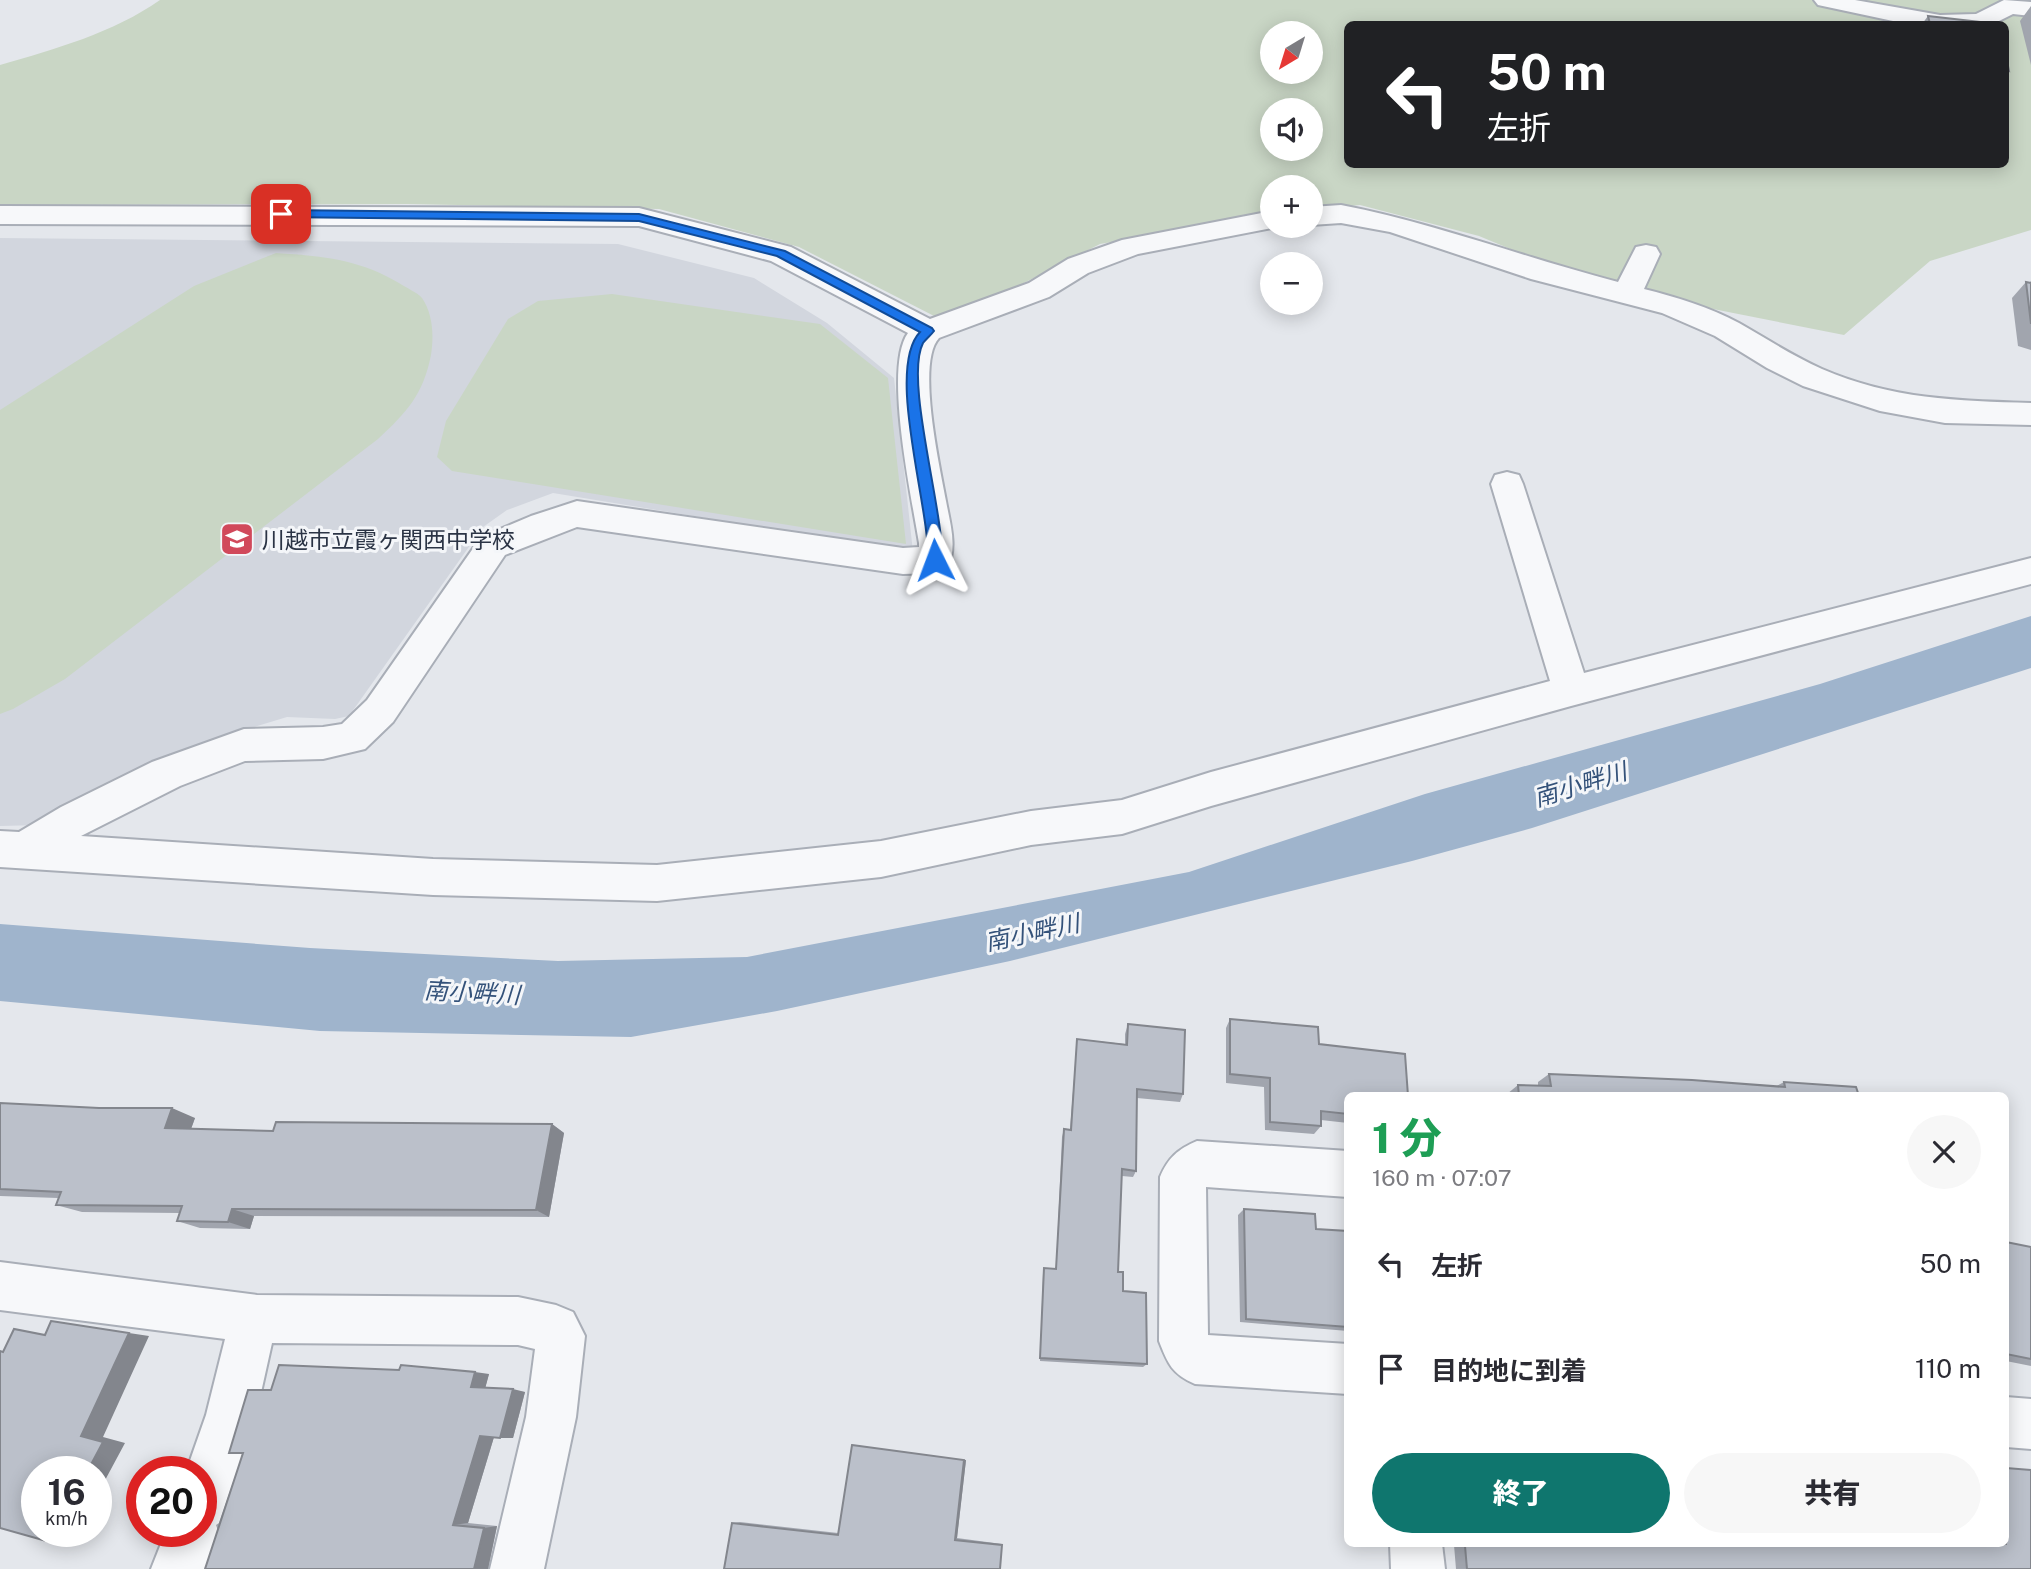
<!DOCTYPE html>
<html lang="ja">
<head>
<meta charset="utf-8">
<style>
  body { margin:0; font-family:"Public Sans","Noto Sans JP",sans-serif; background:#f7f7f7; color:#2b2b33; height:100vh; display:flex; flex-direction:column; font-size:26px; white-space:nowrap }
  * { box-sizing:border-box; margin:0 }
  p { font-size:23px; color:#7c7c81 }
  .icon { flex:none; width:38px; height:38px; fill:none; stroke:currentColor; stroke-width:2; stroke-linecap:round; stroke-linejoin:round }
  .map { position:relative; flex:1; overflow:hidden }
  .drawer { position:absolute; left:1344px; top:1092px; width:665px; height:455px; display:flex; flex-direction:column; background:#fff; border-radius:10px; box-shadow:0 4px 18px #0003 }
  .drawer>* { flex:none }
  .guide { position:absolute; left:1344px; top:21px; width:665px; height:147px; border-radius:10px; box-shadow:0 4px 18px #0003; background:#202124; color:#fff; overflow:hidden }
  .needle { width:46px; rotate:218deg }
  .buttons { position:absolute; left:1260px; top:21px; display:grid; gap:14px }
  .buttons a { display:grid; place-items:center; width:63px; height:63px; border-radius:50%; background:#fff; box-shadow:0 4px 18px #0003; font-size:35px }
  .speed { position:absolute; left:21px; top:1456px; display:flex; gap:14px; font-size:35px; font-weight:700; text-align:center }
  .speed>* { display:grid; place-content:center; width:91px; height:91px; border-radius:50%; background:#fff; box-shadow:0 4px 18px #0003; line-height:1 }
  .speed small { font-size:18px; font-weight:400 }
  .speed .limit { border:10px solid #d22; background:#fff; color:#111 }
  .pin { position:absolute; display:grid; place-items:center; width:60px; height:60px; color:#fff; margin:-30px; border-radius:14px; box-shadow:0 4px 10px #0006 }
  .me { position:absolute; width:77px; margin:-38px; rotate:357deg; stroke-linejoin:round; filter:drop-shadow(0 0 5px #0008) }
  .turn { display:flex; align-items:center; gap:24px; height:147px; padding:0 28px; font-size:32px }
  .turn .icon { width:91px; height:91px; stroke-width:2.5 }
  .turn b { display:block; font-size:49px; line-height:60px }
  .round { display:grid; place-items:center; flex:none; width:74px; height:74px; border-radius:37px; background:#f7f7f7 }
  .head { display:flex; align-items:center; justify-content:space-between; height:119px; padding:0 28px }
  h1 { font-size:42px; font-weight:800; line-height:52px; color:#1e9e55 }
  .cta { display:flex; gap:14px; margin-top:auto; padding:14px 28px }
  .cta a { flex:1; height:80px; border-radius:42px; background:#0f766e; color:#fff; font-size:28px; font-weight:800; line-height:80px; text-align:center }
  .cta a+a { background:#f7f7f7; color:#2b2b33 }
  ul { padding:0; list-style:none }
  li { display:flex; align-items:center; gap:21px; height:105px; padding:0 28px }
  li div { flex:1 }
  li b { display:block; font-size:26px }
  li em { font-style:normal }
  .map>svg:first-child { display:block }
</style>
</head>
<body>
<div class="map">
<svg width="2031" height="1569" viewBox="0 0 2031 1569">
  <rect width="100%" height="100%" fill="#e4e7ec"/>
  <path fill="#d2d6de" d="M0 238 618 244 754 278 827 323 894 378 913 552 553 493 507 510 483 527 349 716 335 719 287 717 231 734 40 825 0 826Z"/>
  <g fill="#c9d6c5" fill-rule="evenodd">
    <path d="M160 0H2031V230L1930 261 1844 335 1703 307 1605 277 1544 263 1479 236 1360 205 1311 210V187H1272V214L1100 244 1010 290 938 318 799 247 659 209 408 204 0 205V65C55 49 113 33 160 0ZM1348 24H2006V164H1348ZM1272 33H1311V72H1272ZM1272 110H1311V149H1272Z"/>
    <path d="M276 253C322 256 358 259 399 283 406 288 417 292 422 298 433 314 434 336 431 355 423 395 407 412 378 439L65 679 13 709 0 714V410L194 286Z"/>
    <path d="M612 294 820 324 888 378 906 544 452 471 437 457 446 421 508 319 538 301Z"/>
  </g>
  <path fill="#9fb4cc" d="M2031 616V668L1532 828 1412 861 1010 961 777 1011 631 1037 320 1031 0 1001V924L310 948 558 961 747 957 1189 872 1425 794 1820 684Z"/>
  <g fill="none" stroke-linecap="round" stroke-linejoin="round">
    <g stroke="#a9aeb7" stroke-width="4">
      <g id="minor">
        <path d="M1814 0H1855L1940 15 1976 14 2004 0 2031 2V16L2013 14 1993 24H1907L1818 5Z"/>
        <path d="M1341 205C1435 223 1525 258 1618 282L1636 247 1646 245 1656 247 1660 254 1644 289C1676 297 1709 307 1739 323 1767 339 1793 356 1822 369 1891 399 1958 401 2031 403V425L1945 423 1880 411 1803 386 1767 368 1715 336 1662 313 1531 279 1390 232 1341 223 1311 225V207Z"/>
        <path d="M0 206 639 208 791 247 930 319 1029 283 1068 259 1122 240 1272 211V226H1282L1138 254 1088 273 1049 297 939 338C916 362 940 468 946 501 950 523 958 548 947 569L935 573 903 574 577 527 505 555 393 722 365 749 323 759 245 761 180 786 81 836 433 859 657 865 881 841 1031 811 1122 800 1211 772 1550 681 1491 484 1495 475 1507 472 1519 475 1523 484 1584 673 2031 558V584L1571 706 1211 806 1122 834 1031 845 881 877 657 901 433 895 0 867V831L19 832 61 807 152 762 244 729 323 727 342 724 367 700 481 537 531 516 577 501 903 548 919 547V543C912 499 883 367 908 333L771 261 639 226 0 224Z"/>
        <path d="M1197 1141 1348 1151V1197L1206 1187 1208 1335 1348 1344V1394L1195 1384C1172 1374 1168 1364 1159 1341L1160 1177C1168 1158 1178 1149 1197 1141Z"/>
        <path d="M0 1262 257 1295 518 1297 556 1305 573 1312 585 1336 576 1417 544 1569H490L526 1417 535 1349 518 1345 272 1343 256 1415 219 1523 216 1525 218 1531 205 1569H151L166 1531H201V1472H186L206 1415 225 1339 0 1310Z"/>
        <path d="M2006 1397 2031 1399V1449L2006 1447Z"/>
        <path d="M1390 1544H1442L1445 1569H1391Z"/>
      </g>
    </g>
    <use href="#minor" fill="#f7f8fa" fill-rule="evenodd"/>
  </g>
  <g fill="#a1a5ae">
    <path d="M2031 6V65L2020 21Z"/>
    <path d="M1928 16 1998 24H1922Z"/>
    <path d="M2031 281V350L2018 346 2012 298 2026 282 2029 283Z"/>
    <path d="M1230 1019 1319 1044 1348 1096V1123L1321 1120V1126L1314 1134 1265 1130 1264 1087 1226 1083V1028Z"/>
    <path d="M1128 1024 1183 1094 1180 1102 1137 1098 1136 1171 1133 1177 1122 1176 1118 1272 1123 1291 1147 1364 1143 1367 1040 1361 1043 1273 1056 1269 1062 1137 1064 1129 1070 1130 1077 1039 1125 1044V1034Z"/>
    <path d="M1549 1074 1775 1087 1784 1082 1859 1096H1507V1094L1518 1085 1538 1086V1082Z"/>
    <path d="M0 1103 195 1118 191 1129 273 1131 552 1124 564 1133 549 1217 254 1216 250 1229 200 1228 177 1221 179 1213 82 1212 56 1205 58 1198 0 1196Z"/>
    <path d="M1244 1209 1316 1229 1348 1231V1331L1240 1322 1238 1215Z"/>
    <path d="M2006 1242 2031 1247V1366L2006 1361Z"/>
    <path d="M489 1374 485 1388 525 1392 513 1438 494 1437 468 1523 497 1526 488 1569H205L271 1390Z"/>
    <path d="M966 1460 957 1538 1002 1544 1000 1569 732 1523 740 1522 838 1533Z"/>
    <path d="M1445 1544H2006L2031 1569H1456L1454 1545Z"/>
  </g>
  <g fill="#83868d">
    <path d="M172 1108 195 1118 188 1137 165 1128Z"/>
    <path d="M552 1124 564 1133 549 1217 536 1210Z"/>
    <path d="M232 1209 254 1216 250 1229 228 1222Z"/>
    <path d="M129 1333 149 1336 103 1437 125 1443 96 1497V1472H87L81 1436Z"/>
    <path d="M475 1372 489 1374 485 1389 471 1387Z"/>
    <path d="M513 1389 525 1392 513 1438H500Z"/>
    <path d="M480 1436 494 1437 468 1523 453 1525Z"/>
    <path d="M964 1460H966L957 1538 955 1540Z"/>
    <path d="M497 1526 488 1569H474L484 1528Z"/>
    <path d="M56 1531H79L74 1540 50 1542Z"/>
  </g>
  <g fill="#bbc0ca" stroke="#83868d" stroke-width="2">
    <path d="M1928 16 1998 24H1930Z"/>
    <path d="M2006 56 2009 71 2006 70Z"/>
    <path d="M2026 282 2031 283V324Z"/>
    <path d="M1230 1019 1318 1027 1319 1044 1405 1054 1408 1096H1348V1114L1321 1111V1126L1270 1122V1078L1230 1074Z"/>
    <path d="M1128 1024 1185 1030 1183 1094 1137 1089 1136 1171 1122 1169 1118 1272H1123V1291L1146 1293 1147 1364 1040 1358 1044 1268 1056 1269 1064 1129 1071 1130 1077 1039 1127 1045Z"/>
    <path d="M1549 1074 1692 1080 1785 1087 1784 1082 1856 1087 1859 1096H1519L1518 1085 1551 1086Z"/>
    <path d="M0 1103 99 1108H172L165 1128 273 1131 276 1122 552 1124 536 1210 232 1209 228 1222 177 1221 182 1206 56 1205 61 1192 0 1189Z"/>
    <path d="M1244 1209 1315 1214 1316 1229 1348 1231V1327L1246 1319Z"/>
    <path d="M2006 1242 2031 1247V1359L2006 1354Z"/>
    <path d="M51 1321 129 1333 81 1436 103 1442 87 1472H37V1531H56L50 1542 0 1528V1351L3 1352 14 1329 45 1335Z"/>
    <path d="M279 1365 399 1370 401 1365 475 1372 471 1387 513 1389 500 1438 480 1436 453 1525 484 1528 474 1569H205L243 1453H229L248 1390H271Z"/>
    <path d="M852 1445 964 1460 955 1540 1002 1545 1000 1569H724L732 1523 838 1535Z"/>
    <path d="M2006 1468 2031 1470V1569H1467L1465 1546 1457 1545V1544H2006Z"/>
  </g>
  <path fill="#1a73e8" stroke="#114b97" stroke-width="2" d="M281 210 639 214 785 251 932 328 934 331C931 335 926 339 923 343 904 380 944 511 942 560L935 565 928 560C930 507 885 369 920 332L777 256 639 221 277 217 275 214Z"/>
  <defs>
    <g id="school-square" transform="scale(1.75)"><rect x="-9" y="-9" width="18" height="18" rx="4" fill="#d1495b" stroke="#f4f6f9"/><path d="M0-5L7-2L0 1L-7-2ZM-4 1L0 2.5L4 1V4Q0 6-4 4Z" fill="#fff"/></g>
  </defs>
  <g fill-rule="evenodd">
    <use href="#school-square" x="237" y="539"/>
  </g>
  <g text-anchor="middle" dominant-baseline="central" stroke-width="6" stroke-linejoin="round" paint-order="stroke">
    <g font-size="23" fill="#2b3445" stroke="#f4f6f9" text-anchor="start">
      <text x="262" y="539">川越市立霞ヶ関西中学校</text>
    </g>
    <g font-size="24" font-style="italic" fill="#34527a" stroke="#f4f6f9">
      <text transform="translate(1580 784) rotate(-17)">南小畔川</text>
      <text transform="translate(1032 932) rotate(-12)">南小畔川</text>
      <text transform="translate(472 992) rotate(3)">南小畔川</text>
    </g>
  </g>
</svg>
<div class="buttons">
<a><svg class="needle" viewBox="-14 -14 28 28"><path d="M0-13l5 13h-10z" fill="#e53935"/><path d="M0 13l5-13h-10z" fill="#7c7c81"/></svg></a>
<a><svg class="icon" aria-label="sound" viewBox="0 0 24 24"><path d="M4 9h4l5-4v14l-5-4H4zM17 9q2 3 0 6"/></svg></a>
<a>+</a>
<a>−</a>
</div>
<div class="speed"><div>16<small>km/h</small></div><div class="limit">20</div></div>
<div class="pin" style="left:281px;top:214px;background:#d93025"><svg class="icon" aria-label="arrive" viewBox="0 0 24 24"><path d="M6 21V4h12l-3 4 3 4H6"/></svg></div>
<svg class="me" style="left:935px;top:560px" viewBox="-20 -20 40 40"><path d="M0-17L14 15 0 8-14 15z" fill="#1a73e8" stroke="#fff" stroke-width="4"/></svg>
<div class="guide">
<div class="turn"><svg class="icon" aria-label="left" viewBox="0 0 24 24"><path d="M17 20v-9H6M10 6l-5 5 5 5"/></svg><div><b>50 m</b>左折</div></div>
</div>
<section class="drawer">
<div class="head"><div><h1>1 分</h1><p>160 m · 07:07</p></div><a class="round"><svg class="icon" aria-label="close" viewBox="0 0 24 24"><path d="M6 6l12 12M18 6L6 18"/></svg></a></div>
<ul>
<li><svg class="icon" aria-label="left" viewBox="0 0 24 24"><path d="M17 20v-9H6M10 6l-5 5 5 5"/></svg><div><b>左折</b></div><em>50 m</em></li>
<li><svg class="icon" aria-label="arrive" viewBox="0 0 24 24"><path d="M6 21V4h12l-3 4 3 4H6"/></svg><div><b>目的地に到着</b></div><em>110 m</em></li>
</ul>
<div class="cta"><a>終了</a><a>共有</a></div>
</section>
</div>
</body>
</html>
